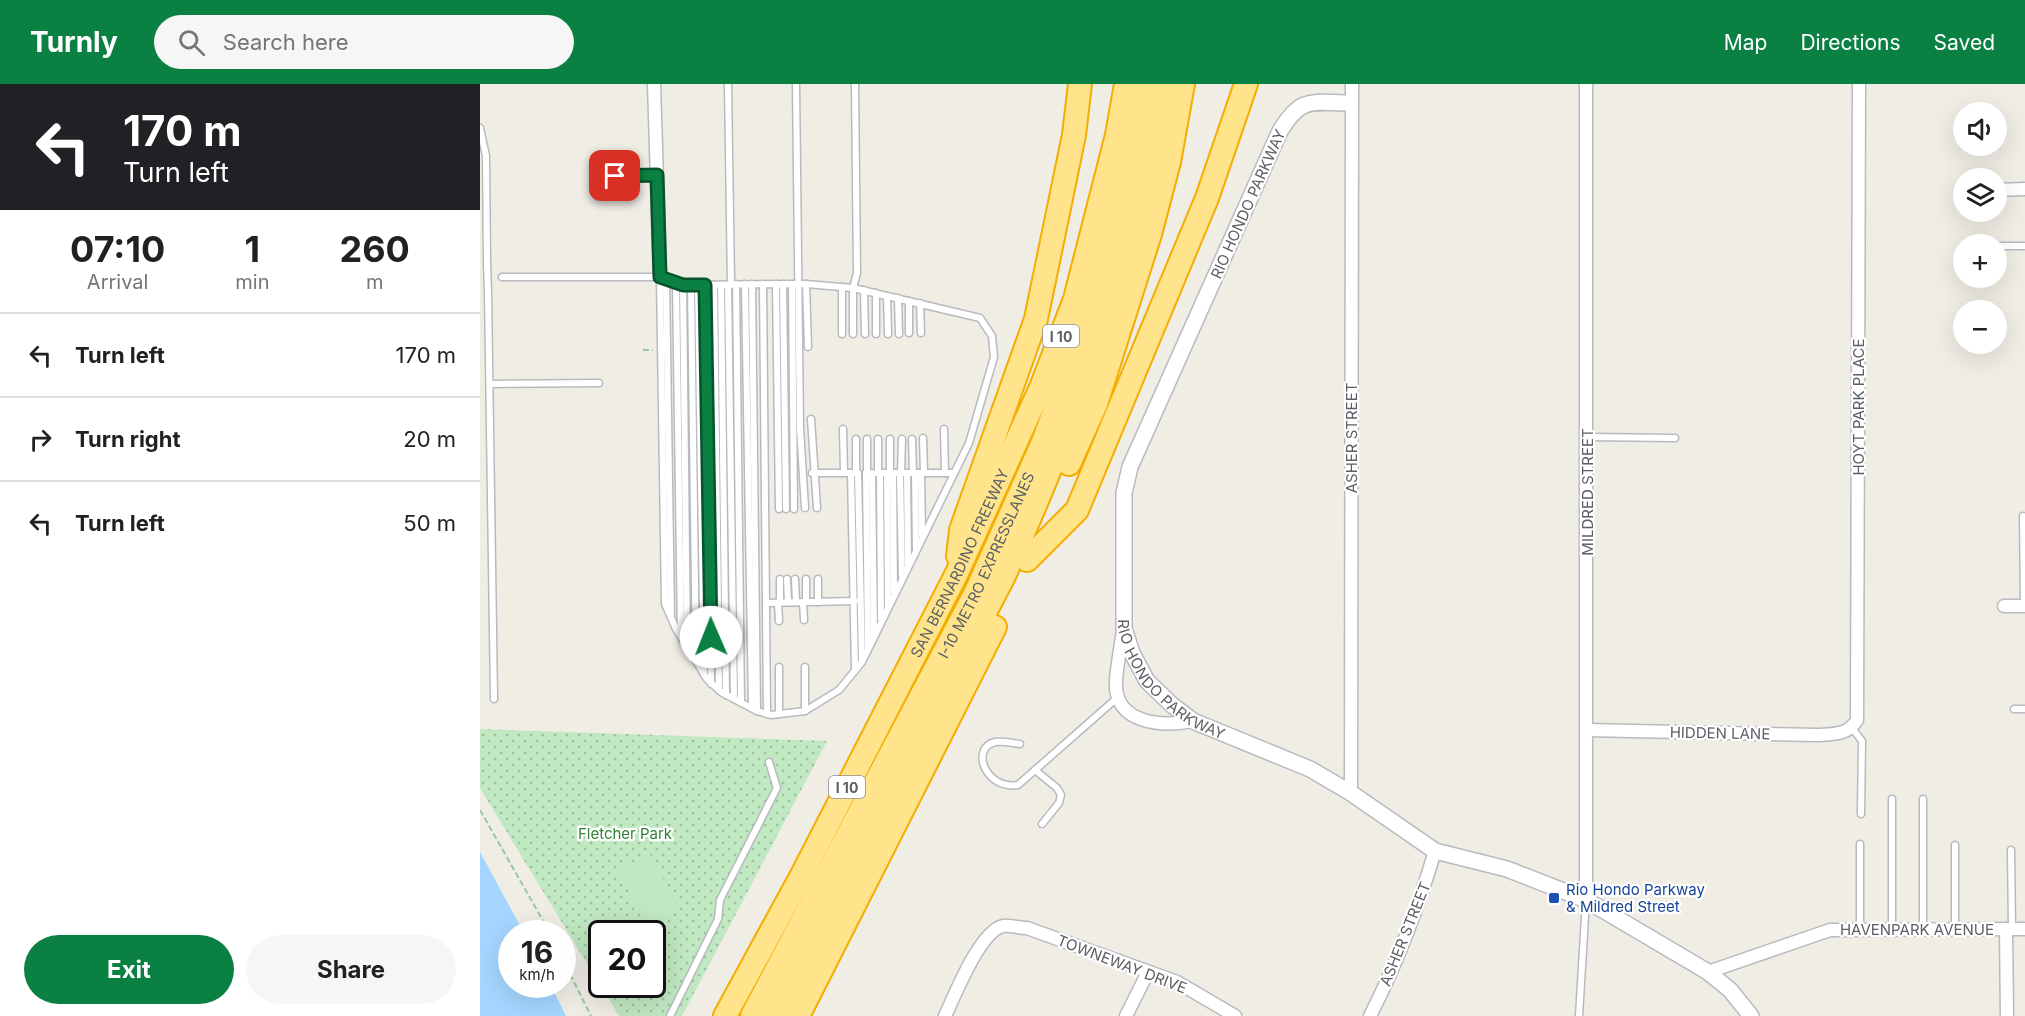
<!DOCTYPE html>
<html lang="en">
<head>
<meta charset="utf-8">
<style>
  body { margin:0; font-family:Inter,sans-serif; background:#f6f6f6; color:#202124; height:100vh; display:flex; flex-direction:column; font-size:22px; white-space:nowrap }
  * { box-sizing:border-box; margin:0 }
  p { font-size:20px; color:#757577 }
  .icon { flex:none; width:33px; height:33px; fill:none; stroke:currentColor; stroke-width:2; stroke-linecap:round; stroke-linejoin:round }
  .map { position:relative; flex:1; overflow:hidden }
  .drawer { display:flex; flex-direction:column; background:#fff; width:480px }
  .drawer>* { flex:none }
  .top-card { background:#202124; color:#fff; overflow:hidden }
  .fabs { position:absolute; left:1473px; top:18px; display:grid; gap:12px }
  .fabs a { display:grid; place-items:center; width:54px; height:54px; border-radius:50%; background:#fff; box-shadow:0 6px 24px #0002; font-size:30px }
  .speed { position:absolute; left:18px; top:836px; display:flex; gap:12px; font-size:30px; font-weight:700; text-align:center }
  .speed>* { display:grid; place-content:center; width:78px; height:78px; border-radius:50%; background:#fff; box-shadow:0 6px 24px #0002; line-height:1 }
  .speed small { font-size:15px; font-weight:400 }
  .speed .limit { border:3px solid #111; border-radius:9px; background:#fff; color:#111 }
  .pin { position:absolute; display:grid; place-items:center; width:51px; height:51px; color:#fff; margin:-26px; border-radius:12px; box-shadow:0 3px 9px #0006 }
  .me { position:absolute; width:66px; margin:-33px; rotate:359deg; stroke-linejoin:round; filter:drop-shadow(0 0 4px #0008) }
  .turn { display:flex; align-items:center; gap:21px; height:126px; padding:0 24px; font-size:27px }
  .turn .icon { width:78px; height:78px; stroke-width:2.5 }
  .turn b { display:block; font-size:42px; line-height:51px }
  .eta { display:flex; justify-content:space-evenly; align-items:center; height:102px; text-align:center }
  .eta b { font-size:36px; font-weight:700; line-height:42px }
  .action { display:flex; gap:12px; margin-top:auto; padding:12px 24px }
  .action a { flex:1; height:69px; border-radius:36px; background:#0b8043; color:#fff; font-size:24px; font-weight:700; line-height:69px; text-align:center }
  .action a+a { background:#f6f6f6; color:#202124 }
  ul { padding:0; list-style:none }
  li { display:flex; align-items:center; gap:18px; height:84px; padding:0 24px; border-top:2px solid #e0e0e0 }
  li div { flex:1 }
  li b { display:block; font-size:22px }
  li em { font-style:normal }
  header { display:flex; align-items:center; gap:36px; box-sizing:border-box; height:84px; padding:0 30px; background:#0b8043; color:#fff }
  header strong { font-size:28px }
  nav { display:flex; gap:33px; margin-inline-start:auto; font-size:21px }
  .search { width:420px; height:54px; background:#f6f6f6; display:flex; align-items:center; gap:15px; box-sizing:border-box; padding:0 21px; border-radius:33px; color:#757577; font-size:22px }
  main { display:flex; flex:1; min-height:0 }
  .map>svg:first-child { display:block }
</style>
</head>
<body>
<header>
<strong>Turnly</strong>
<div class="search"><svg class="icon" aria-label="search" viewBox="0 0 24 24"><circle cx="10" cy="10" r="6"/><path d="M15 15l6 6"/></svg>Search here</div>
<nav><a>Map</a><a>Directions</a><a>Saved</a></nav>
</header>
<main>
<section class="drawer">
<div class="top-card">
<div class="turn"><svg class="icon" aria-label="left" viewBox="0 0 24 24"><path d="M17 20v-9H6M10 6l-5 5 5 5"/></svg><div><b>170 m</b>Turn left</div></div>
</div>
<div class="eta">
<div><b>07:10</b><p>Arrival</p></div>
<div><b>1</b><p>min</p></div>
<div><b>260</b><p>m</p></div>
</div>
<ul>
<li><svg class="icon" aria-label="left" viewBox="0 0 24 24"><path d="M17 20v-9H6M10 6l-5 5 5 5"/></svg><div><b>Turn left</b></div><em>170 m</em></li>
<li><svg class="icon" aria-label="right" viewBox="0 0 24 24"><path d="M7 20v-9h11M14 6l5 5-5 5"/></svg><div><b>Turn right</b></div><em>20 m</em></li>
<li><svg class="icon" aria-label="left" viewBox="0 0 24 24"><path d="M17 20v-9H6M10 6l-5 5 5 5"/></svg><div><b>Turn left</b></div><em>50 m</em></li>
</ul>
<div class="action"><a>Exit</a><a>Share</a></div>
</section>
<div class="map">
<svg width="1545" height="932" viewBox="0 0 1545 932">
  <defs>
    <pattern id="park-dots" width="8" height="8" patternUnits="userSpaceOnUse" patternTransform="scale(1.5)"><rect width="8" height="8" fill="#c0e8c1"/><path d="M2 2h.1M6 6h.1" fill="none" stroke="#9fbfa1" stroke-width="1.8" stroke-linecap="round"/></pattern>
  </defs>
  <rect width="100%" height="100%" fill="#f0ede5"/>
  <path fill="url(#park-dots)" fill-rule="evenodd" d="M0 645 347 657 202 932H139L0 704ZM122 849H172V900H122Z"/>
  <path fill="#c0e8c1" d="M170 770 199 824 167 841 138 787Z"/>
  <path fill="#a5d6ff" d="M0 768 44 849H32V900H70L86 932H0Z"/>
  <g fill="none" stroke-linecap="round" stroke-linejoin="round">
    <g stroke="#b7babf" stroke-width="9">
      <g id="service">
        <path d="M248 0 251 201"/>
        <path d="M316 0 320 344 325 424"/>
        <path d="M0 44 6 72 7 180"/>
        <path d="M135 92 177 91"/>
        <path d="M1519 162H1545"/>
        <path d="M22 193H180L203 201 326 200 373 204 377 189 375 0"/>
        <path d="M180 193 185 520 196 545 227 595 241 608 277 627 291 631 325 627 359 606 382 578 489 359 514 273 512 252 500 234 373 204V250"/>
        <path d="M186 195 191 530"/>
        <path d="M196 199 201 552"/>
        <path d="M256 200 261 619"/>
        <path d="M265 200 272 624"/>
        <path d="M272 200 277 627"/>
        <path d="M283 200 287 630"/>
        <path d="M296 200 299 425"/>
        <path d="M303 200 306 425"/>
        <path d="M312 200 314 425"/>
        <path d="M326 200 328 263"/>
        <path d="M203 201 207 564"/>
        <path d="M211 201 216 577"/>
        <path d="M218 201 224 591"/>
        <path d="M225 201 231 600"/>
        <path d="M234 201 239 606"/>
        <path d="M241 201 246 611"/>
        <path d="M248 201 254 615"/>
        <path d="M384 206 385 250"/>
        <path d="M8 208 14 615"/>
        <path d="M396 209V250"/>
        <path d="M407 212 408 250"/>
        <path d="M418 214 419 250"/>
        <path d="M429 217V249"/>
        <path d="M440 219 441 249"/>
        <path d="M362 250V203"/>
        <path d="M10 300 119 299"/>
        <path d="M331 335 337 424"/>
        <path d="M363 345 364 389"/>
        <path d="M464 345 465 389"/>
        <path d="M1107 353 1195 354"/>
        <path d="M443 354 444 389"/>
        <path d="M376 355V389"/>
        <path d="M387 355V389"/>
        <path d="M398 355V389"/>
        <path d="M410 355V389"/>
        <path d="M432 355 433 389"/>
        <path d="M332 389H374"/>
        <path d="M371 389 375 586"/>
        <path d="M378 389 382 577"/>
        <path d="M386 389 388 562"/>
        <path d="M392 389 394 550"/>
        <path d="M396 389H474"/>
        <path d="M400 389 401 535"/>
        <path d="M407 389 408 523"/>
        <path d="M413 389 414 508"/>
        <path d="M420 389 422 492"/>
        <path d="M421 389 422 355"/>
        <path d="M427 389 428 480"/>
        <path d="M435 389 436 464"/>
        <path d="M441 389 442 451"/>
        <path d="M1543 432 1544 522"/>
        <path d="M300 495V519"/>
        <path d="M307 495 308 518"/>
        <path d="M315 495 316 518"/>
        <path d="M326 495V518"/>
        <path d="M338 495V518"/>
        <path d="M323 518 324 536"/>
        <path d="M286 519 375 517"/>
        <path d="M298 519 299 537"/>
        <path d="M299 583V630"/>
        <path d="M325 583V627"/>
        <path d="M1534 625H1545"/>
        <path d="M1372 644 1382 657 1381 730"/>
        <path d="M540 660C532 659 523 657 515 658 490 664 505 706 538 701L637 614"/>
        <path d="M555 686 577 704 581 711 579 719 562 740"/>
        <path d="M1412 715V845"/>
        <path d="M1380 760V845"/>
        <path d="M1475 761V845"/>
        <path d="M1531 766 1532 845"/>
        <path d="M1443 845V715"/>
        <path d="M190 932 238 835 240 816 297 704 289 678"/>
        <path d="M1099 932 1106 816"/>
      </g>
    </g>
    <g stroke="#b7babf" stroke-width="15">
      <g id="minor">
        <path d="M174 0 180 193"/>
        <path d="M1516 106 1545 105"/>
        <path d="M1524 522H1545"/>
        <path d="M643 546C641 562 637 580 636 597 633 640 682 643 713 637"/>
        <path d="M1107 646 1338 651C1354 650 1368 651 1377 636L1379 0"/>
        <path d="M871 709 872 0"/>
        <path d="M1106 816V0"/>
        <path d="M1526 845 1527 932"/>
        <path d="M1228 888 1350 846 1545 845"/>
        <path d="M465 932C475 911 500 847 523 842 529 841 540 844 547 844L697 898 755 932"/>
        <path d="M646 932 668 888"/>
        <path d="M890 932C917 879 938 824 955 767"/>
      </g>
    </g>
    <g stroke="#b7babf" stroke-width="18">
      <g id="tertiary">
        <path id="s1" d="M870 19C832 19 822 11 800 47L650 383 644 409V544L652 569 667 597 692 621 713 637 830 685 871 709 955 767 1027 785 1106 816 1228 888 1250 906 1271 932"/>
      </g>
    </g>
    <g stroke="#f4ad00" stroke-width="26">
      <g id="motorway">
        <path d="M589 380 616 320 670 150 689 78 703 0"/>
        <path d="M478 472 481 446 556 235 594 51 600 0"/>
        <path d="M547 476 597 426 727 114 766 0"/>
        <path id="s2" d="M245 932 323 789 476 491 562 301 595 215 637 51 646 0"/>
        <path id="s3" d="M272 932 495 510 563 358 607 238 642 113 666 0"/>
        <path d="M295 932 523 494C596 335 653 172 686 0"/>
        <path d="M318 932 515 543"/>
      </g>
    </g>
    <g stroke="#97c7a6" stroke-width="2" stroke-dasharray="6 3" stroke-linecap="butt">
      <path d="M135 68 151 69"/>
      <path d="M163 266H173"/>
      <path d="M0 726 70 849"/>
      <path d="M82 874 111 932"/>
    </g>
    <use href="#service" stroke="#fff" stroke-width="6"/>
    <use href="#minor" stroke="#fff" stroke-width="12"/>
    <use href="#tertiary" stroke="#fff" stroke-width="15"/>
    <use href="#motorway" stroke="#ffe48c" stroke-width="22"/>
    <g stroke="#b7babf" stroke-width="9" stroke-linecap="butt">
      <path id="service-bridge" d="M7 180 8 208"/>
    </g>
    <use href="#service-bridge" stroke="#fff" stroke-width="6"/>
  </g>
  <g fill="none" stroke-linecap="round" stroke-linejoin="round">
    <g stroke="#07532c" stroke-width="15">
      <path id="route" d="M135 92 177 91 180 193 203 201H225L231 553"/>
    </g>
    <use href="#route" stroke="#0b8043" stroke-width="10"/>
  </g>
  <rect fill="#1a4fb4" stroke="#fff" stroke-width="2" x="1068" y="808" width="12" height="12" rx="3"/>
  <g text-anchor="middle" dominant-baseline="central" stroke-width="4.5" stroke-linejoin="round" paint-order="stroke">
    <g fill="#fff" stroke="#8d9094" stroke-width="1.5">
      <rect x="563" y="241" width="36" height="22" rx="4.5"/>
      <rect x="349" y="692" width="36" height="22" rx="4.5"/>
    </g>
    <g font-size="14" font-weight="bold" fill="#5c6066">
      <text x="581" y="252">I 10</text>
      <text x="367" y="703">I 10</text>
    </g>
    <g font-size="15" fill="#5c6066" stroke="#fff">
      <text transform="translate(768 120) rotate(-66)">RIO HONDO PARKWAY</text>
      <text transform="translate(1378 323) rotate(-90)">HOYT PARK PLACE</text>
      <text transform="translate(871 354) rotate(-90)">ASHER STREET</text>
      <text transform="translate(1107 408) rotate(-90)">MILDRED STREET</text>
      <text stroke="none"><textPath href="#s2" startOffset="510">SAN BERNARDINO FREEWAY</textPath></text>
      <text stroke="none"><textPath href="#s3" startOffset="508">I-10 METRO EXPRESSLANES</textPath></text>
      <text stroke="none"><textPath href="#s1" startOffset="684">RIO HONDO PARKWAY</textPath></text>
      <text transform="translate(1240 649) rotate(1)">HIDDEN LANE</text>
      <text x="1437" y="845">HAVENPARK AVENUE</text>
      <text transform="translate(925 850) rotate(-68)">ASHER STREET</text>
      <text transform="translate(642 880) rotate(21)">TOWNEWAY DRIVE</text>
    </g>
    <g font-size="15" fill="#308235" stroke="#fff">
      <text x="145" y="749">Fletcher Park</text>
    </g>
    <g font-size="15" fill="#164399" stroke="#fff" text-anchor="start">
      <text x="1086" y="805">Rio Hondo Parkway<tspan x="1086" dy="17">&amp; Mildred Street</tspan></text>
    </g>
  </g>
</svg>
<div class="fabs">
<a><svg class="icon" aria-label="sound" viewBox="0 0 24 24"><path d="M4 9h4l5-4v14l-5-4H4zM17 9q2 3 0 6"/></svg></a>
<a><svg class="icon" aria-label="layers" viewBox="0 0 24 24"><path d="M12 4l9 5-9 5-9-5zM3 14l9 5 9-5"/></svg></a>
<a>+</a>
<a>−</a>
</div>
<div class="speed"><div>16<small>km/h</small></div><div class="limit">20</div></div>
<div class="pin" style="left:135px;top:92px;background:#d93025"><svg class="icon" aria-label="arrive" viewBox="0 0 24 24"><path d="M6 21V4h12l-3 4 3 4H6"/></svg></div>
<svg class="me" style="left:231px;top:553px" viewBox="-20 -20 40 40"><circle r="19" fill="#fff"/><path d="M0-13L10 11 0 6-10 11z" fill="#0b8043"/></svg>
</div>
</main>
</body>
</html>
